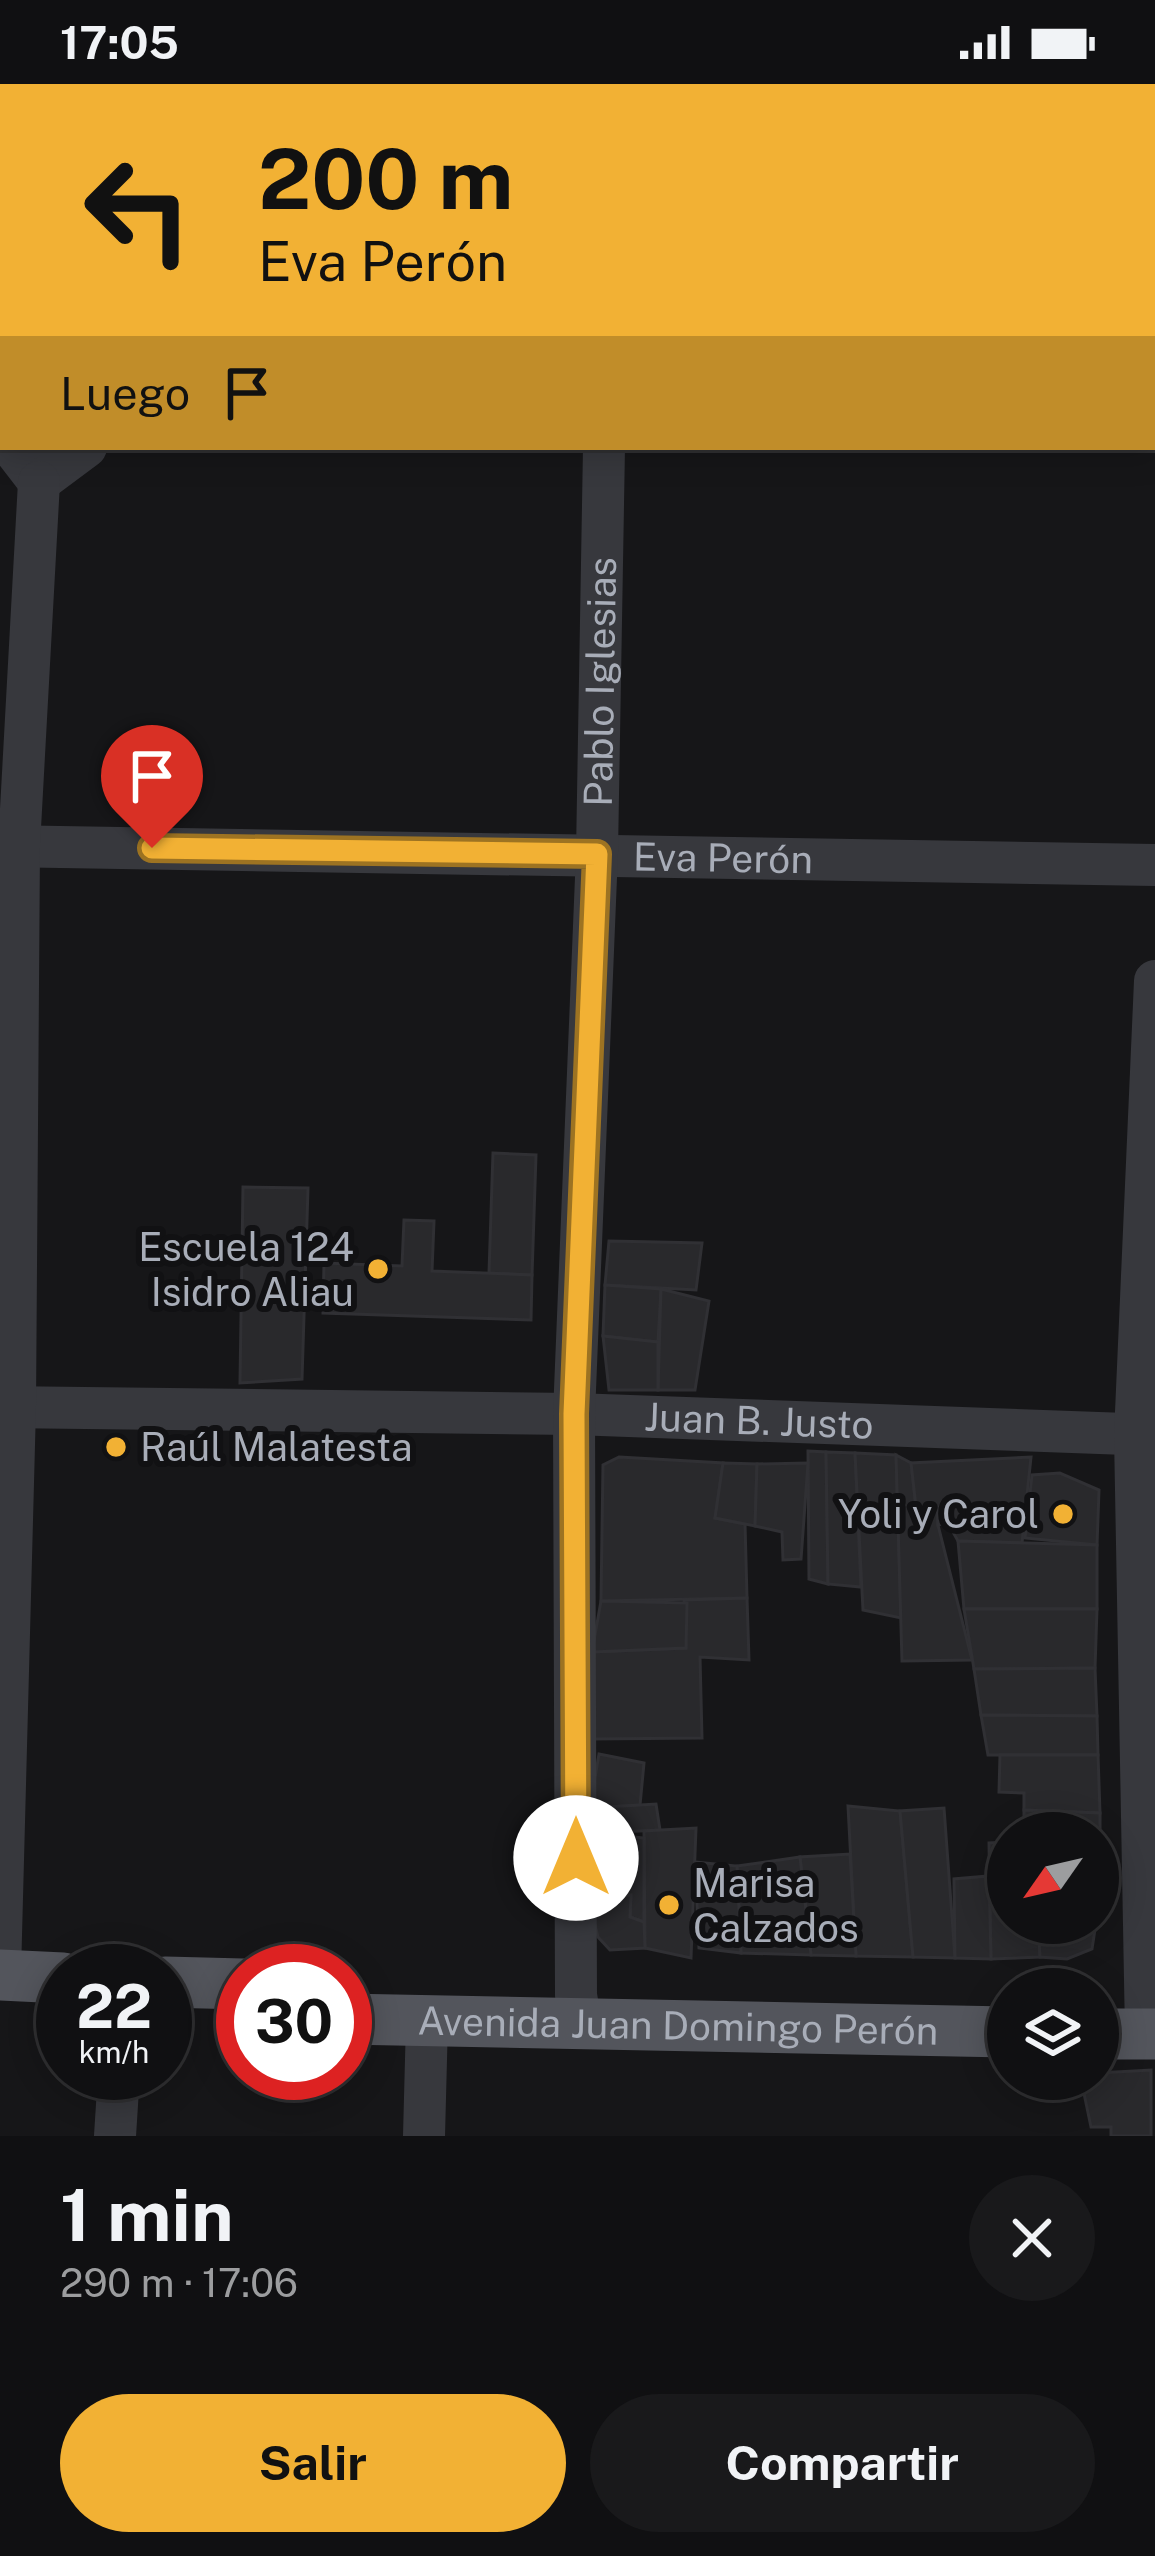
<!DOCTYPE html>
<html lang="es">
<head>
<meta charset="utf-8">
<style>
  body { margin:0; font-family:"Public Sans",sans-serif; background:#19191b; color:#f1f3f6; height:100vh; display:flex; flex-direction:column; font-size:45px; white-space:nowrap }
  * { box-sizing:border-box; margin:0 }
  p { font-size:39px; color:#9c9d9f }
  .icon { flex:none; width:66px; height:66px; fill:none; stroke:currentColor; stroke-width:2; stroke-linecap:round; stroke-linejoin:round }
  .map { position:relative; height:2052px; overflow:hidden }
  .sheet { display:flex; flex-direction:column; background:#101012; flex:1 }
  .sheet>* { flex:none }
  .top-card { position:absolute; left:0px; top:0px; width:1155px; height:366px; box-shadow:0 6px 30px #0003,0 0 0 3px #303032; background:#f2b134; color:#111; overflow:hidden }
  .needle { width:78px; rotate:236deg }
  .controls { position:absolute; left:987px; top:1728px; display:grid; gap:24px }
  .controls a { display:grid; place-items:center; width:132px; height:132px; border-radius:50%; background:#101012; box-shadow:0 6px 30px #0003,0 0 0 3px #303032; font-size:60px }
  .speed { position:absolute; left:36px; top:1860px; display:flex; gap:24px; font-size:60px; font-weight:700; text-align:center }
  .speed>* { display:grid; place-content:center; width:156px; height:156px; border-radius:50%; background:#101012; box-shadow:0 6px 30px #0003,0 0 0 3px #303032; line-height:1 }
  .speed small { font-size:30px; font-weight:400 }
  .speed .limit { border:18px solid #d22; background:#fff; color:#111 }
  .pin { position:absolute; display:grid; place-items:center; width:102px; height:102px; color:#fff; margin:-123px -51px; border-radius:50% 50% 50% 0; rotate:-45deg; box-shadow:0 0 12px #0007 }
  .pin .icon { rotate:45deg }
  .me { position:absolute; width:132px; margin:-66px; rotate:0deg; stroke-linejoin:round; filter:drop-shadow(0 0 9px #0008) }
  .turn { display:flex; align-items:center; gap:42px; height:252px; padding:0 60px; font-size:54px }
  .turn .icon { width:156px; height:156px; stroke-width:2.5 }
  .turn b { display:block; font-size:84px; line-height:102px }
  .then { display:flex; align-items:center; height:114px; padding:0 60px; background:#0003; gap:24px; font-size:45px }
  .round { display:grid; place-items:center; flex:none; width:126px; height:126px; border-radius:63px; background:#19191b }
  .headline { display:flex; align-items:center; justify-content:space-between; height:204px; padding:0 60px }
  h1 { font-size:72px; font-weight:700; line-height:90px }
  .action { display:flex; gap:24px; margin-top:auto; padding:24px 60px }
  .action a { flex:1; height:138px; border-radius:72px; background:#f2b134; color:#111; font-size:48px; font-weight:700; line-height:138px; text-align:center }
  .action a+a { background:#19191b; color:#f1f3f6 }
  .status { display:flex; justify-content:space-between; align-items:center; height:84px; padding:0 60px; background:#101012; direction:ltr }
  .status svg { height:33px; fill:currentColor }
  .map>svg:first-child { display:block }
</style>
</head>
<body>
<div class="status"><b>17:05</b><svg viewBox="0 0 49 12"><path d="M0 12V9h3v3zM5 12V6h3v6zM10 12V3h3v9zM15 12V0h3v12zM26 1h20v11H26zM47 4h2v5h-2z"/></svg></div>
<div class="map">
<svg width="1155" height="2052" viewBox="0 0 1155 2052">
  <rect width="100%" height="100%" fill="#161618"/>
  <g fill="#29292c" stroke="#303034" stroke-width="3">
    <path d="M493 1069 536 1071 532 1191 489 1189Z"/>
    <path d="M243 1103 308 1104 302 1295 240 1299Z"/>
    <path d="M404 1136 434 1137 432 1187 532 1191 531 1236 323 1229 324 1179 402 1182Z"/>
    <path d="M609 1157 702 1159 696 1206 605 1201Z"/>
    <path d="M605 1201 661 1205 658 1258 603 1252Z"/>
    <path d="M661 1205 709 1217 695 1306H658Z"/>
    <path d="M603 1252 658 1258V1306H609Z"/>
    <path d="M808 1367 826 1368 828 1500 809 1495Z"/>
    <path d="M826 1368 855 1369 861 1503 828 1500Z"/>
    <path d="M855 1369 896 1371 901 1534 863 1526Z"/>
    <path d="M896 1371 911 1379 916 1423H938V1441L972 1576 902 1577Z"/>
    <path d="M619 1373 723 1379 715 1434 745 1440 747 1514 601 1517 603 1381Z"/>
    <path d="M1031 1373 1022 1459 958 1457 948 1439 938 1441V1423H916L911 1379Z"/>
    <path d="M723 1379 757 1380 755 1442 715 1434Z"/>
    <path d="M808 1379 801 1475 783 1476 782 1448 755 1442 757 1380Z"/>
    <path d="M1060 1389 1099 1406 1097 1461 1025 1454 1032 1391Z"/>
    <path d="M958 1457 1097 1461V1525H964Z"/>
    <path d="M747 1514 749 1576 700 1573 702 1654 591 1655 592 1568 686 1564 684 1516Z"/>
    <path d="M601 1517 687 1519 686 1564 592 1568Z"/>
    <path d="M964 1525H1097L1095 1584 974 1585Z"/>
    <path d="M1095 1584 1097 1632 981 1631 974 1585Z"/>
    <path d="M981 1631 1097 1632 1098 1671H988Z"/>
    <path d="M599 1670 644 1679 640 1721 590 1724Z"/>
    <path d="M1000 1671H1098L1100 1729 1024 1726V1709L999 1708Z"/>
    <path d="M656 1720 660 1746 597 1749 590 1724Z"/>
    <path d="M848 1722 900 1727 913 1873 856 1872Z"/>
    <path d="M944 1724 955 1874 913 1873 900 1727Z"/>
    <path d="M1024 1726 1100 1729V1760L1098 1749H1024Z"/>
    <path d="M696 1744 691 1874 645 1864 644 1747Z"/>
    <path d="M589 1748 644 1754V1838L630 1833 631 1811 588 1812Z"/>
    <path d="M1008 1758V1839H1038L1040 1873 991 1875 989 1759Z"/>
    <path d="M1098 1760H1100L1101 1809H1098Z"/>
    <path d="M850 1770 856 1872 811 1871 800 1773Z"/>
    <path d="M800 1773 811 1871 741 1869 737 1782Z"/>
    <path d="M695 1778 737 1782 741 1869 699 1864Z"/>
    <path d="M989 1792 991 1875 955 1874 954 1795Z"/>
    <path d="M631 1811 630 1833 644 1838 645 1864 610 1866 598 1853 588 1812Z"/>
    <path d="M1038 1839H1096L1092 1865 1067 1875 1040 1873Z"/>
    <path d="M1151 1986V2052H1111V2043H1091L1081 1995H1098V1989Z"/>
  </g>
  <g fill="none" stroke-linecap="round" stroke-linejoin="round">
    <g stroke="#37383d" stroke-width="42">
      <path d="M210 0 212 3"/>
      <path d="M576 3 580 0"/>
      <path d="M0 186H3"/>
      <path d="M1152 216H1155"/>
      <path d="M12 363 39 398"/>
      <path d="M39 398 86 363"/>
      <path id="s1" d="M0 762 1155 781"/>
      <path id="s2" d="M0 1323 574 1330 1155 1351"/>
      <path d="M0 1889 15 1323 19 762 39 398"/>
      <path id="s3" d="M581 1941 576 1911 574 1330 597 769 604 363"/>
      <path d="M1146 1950 1135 1351 1155 897"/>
      <path d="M115 2052 119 1989"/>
      <path d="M424 2052 427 1937"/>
    </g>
    <g stroke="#53555c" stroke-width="51">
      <path d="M0 1891 63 1894"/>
      <path d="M165 1898 243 1900"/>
      <path id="s4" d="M345 1935 1008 1948"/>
      <path d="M1098 1950H1155"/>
    </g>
  </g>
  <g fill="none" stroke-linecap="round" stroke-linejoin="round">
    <g stroke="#9d7322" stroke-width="30">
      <path id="route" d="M152 764 597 770 574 1330 576 1774"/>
    </g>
    <use href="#route" stroke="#f2b134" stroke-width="21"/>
  </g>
  <g fill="#f2b134" stroke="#111113" stroke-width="4.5">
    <circle cx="378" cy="1185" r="12"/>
    <circle cx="116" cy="1363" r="12"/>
    <circle cx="1063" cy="1430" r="12"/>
    <circle cx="669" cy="1821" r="12"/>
  </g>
  <g text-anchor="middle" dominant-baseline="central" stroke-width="12" stroke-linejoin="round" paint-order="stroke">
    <g font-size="39" fill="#a8adb8" stroke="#111113">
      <text stroke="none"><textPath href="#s3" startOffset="1344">Pablo Iglesias</textPath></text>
      <text stroke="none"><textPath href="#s1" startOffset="723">Eva Perón</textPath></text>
      <text stroke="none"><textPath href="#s2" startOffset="759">Juan B. Justo</textPath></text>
      <text stroke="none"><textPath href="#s4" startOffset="333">Avenida Juan Domingo Perón</textPath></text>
    </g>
    <g font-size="39" fill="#a8adb8" stroke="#111113" text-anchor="end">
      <text x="354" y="1163">Escuela 124<tspan x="354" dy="45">Isidro Aliau</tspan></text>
      <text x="140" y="1363" text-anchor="start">Raúl Malatesta</text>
      <text x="1039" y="1430">Yoli y Carol</text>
      <text x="693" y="1799" text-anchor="start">Marisa<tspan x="693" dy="45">Calzados</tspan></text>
    </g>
  </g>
</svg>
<div class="controls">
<a><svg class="needle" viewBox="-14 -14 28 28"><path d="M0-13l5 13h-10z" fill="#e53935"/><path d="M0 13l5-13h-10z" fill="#9c9d9f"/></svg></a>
<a><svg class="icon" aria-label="layers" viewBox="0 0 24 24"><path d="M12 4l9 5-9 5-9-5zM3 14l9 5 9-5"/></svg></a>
</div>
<div class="speed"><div>22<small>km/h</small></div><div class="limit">30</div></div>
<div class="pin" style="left:152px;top:764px;background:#d93025"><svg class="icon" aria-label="arrive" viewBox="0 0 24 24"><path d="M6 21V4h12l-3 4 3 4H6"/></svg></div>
<svg class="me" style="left:576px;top:1774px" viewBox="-20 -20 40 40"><circle r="19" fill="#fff"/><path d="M0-13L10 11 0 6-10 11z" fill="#f2b134"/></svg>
<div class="top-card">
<div class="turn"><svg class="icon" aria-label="left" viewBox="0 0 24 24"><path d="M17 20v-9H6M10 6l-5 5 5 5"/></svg><div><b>200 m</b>Eva Perón</div></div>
<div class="then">Luego<svg class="icon" aria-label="arrive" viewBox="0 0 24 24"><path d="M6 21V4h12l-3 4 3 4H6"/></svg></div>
</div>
</div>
<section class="sheet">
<div class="headline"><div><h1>1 min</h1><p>290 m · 17:06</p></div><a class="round"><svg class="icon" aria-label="close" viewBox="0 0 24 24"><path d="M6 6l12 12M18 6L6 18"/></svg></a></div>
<div class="action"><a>Salir</a><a>Compartir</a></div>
</section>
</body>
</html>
